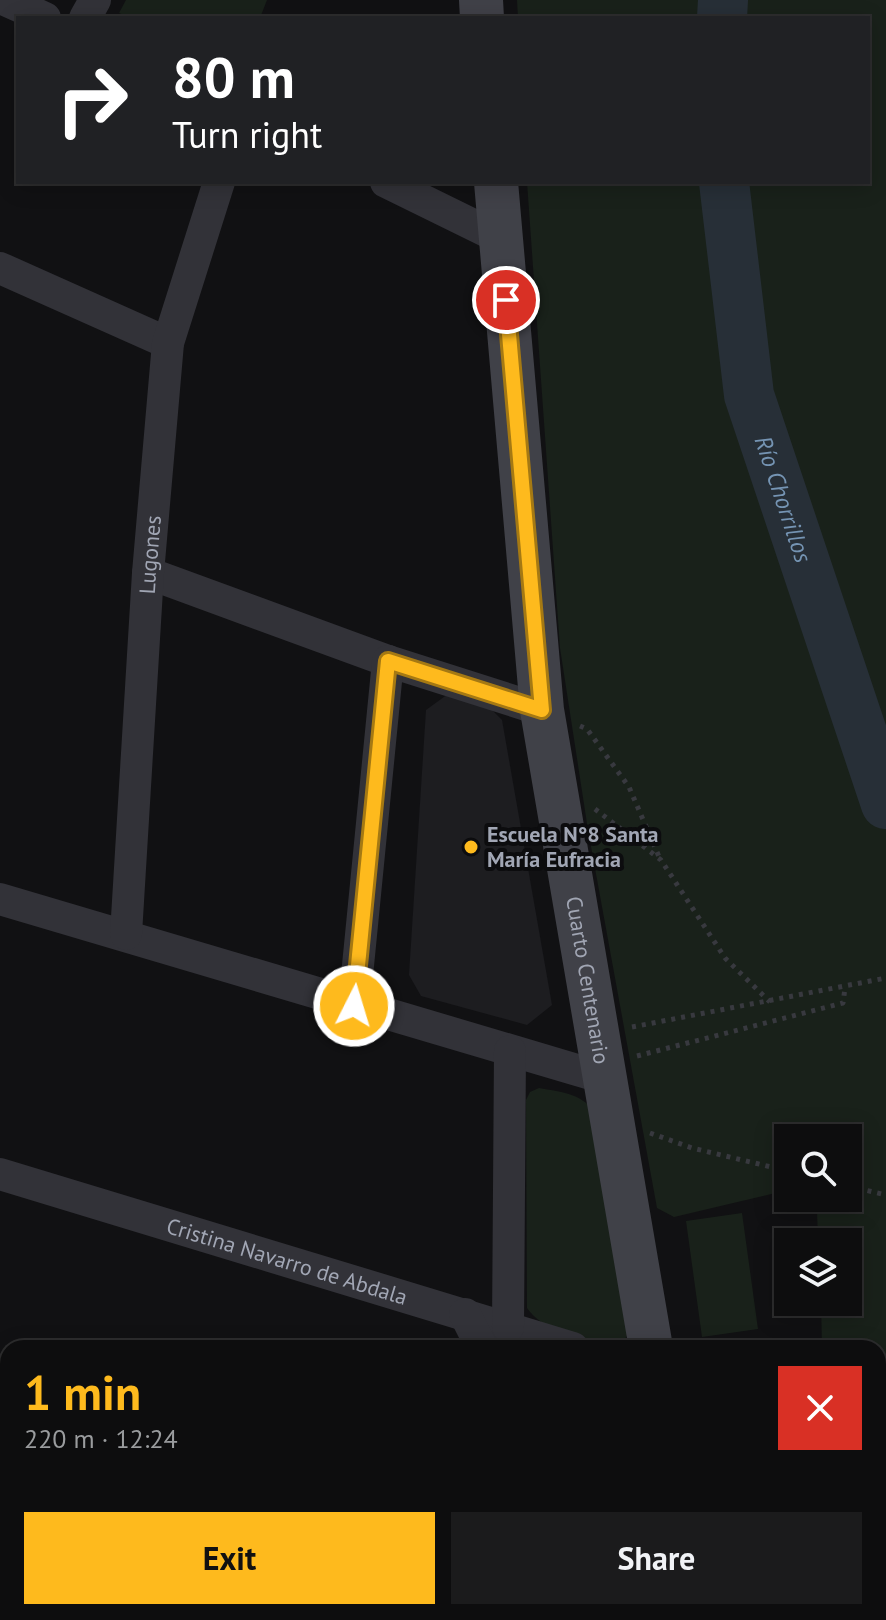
<!DOCTYPE html>
<html lang="en">
<head>
<meta charset="utf-8">
<style>
  body { margin:0; font-family:"PT Sans",sans-serif; background:#1b1b1c; color:#f1f3f6; height:100vh; display:flex; flex-direction:column; font-size:30px; white-space:nowrap }
  * { box-sizing:border-box; margin:0 }
  p { font-size:26px; color:#9a9c9e }
  .icon { flex:none; width:44px; height:44px; fill:none; stroke:currentColor; stroke-width:2; stroke-linecap:round; stroke-linejoin:round }
  .map { position:relative; flex:1; overflow:hidden }
  .side { position:absolute; left:0px; top:1340px; width:886px; height:280px; display:flex; flex-direction:column; background:#0d0d0e; border-radius:24px 24px 0 0; box-shadow:0 4px 20px #0003,0 0 0 2px #2d2d2e }
  .side>* { flex:none }
  .banner { position:absolute; left:16px; top:16px; width:854px; height:168px; border-radius:0px; box-shadow:0 4px 20px #0003,0 0 0 2px #2d2d2e; background:#202124; color:#fff; overflow:hidden }
  .controls { position:absolute; left:774px; top:1124px; display:grid; gap:16px }
  .controls a { display:grid; place-items:center; width:88px; height:88px; border-radius:0px; background:#0d0d0e; box-shadow:0 4px 20px #0003,0 0 0 2px #2d2d2e; font-size:40px }
  .pin { position:absolute; display:grid; place-items:center; width:68px; height:68px; color:#fff; margin:-34px; border:4px solid #fff; border-radius:50%; box-shadow:0 2px 8px #0007 }
  .me { position:absolute; width:88px; margin:-44px; rotate:5deg; stroke-linejoin:round; filter:drop-shadow(0 0 6px #0008) }
  .turn { display:flex; align-items:center; gap:28px; height:168px; padding:0 24px; font-size:36px }
  .turn .icon { width:104px; height:104px; stroke-width:2.5 }
  .turn b { display:block; font-size:56px; line-height:68px }
  .round { display:grid; place-items:center; flex:none; width:84px; height:84px; border-radius:0px; background:#1b1b1c }
  .overview { display:flex; align-items:center; justify-content:space-between; height:136px; padding:0 24px }
  h1 { font-size:48px; font-weight:800; line-height:60px; color:#feba1d }
  .action { display:flex; gap:16px; margin-top:auto; padding:16px 24px }
  .action a { flex:1; height:92px; border-radius:0px; background:#feba1d; color:#111; font-size:32px; font-weight:800; line-height:92px; text-align:center }
  .action a+a { background:#1b1b1c; color:#f1f3f6 }
  .map>svg:first-child { display:block }
</style>
</head>
<body>
<div class="map">
<svg width="886" height="1620" viewBox="0 0 886 1620">
  <rect width="100%" height="100%" fill="#111113"/>
  <path fill="#1d1d20" d="M448 694 487 705 502 720 552 1005 527 1025 421 996 409 975 426 710Z"/>
  <g fill="#19211a">
    <path d="M126 0H267L260 18H130L119 13Z"/>
    <path d="M517 0H886V1358H878V1348H822L821 1302H848V1242H818L817 1211 799 1198H848V1138H788V1190L674 1217 657 1208 588 830 560 648 527 182H868V18H518Z"/>
    <path d="M539 1088C561 1092 580 1093 594 1111L631 1328 624 1341C596 1348 544 1333 527 1308L526 1100 530 1092Z"/>
    <path d="M742 1213 758 1329 702 1337 686 1221Z"/>
  </g>
  <g fill="none" stroke-linecap="round" stroke-linejoin="round">
    <g stroke="#272f37" stroke-width="50">
      <path d="M722 18 723 0"/>
      <path id="s1" d="M724 182 749 395 886 804"/>
    </g>
    <g stroke="#38393f" stroke-width="5" stroke-dasharray="4 6" stroke-linecap="butt">
      <path d="M580 726 587 729 629 787 660 859"/>
      <path d="M595 809 661 860 725 958 770 1002"/>
      <path d="M632 1027 886 978"/>
      <path d="M637 1056 843 1003 845 988"/>
      <path d="M650 1133 692 1148 788 1171"/>
      <path d="M848 1186 886 1195"/>
    </g>
    <g stroke="#323238" stroke-width="32">
      <path d="M5 0 45 18"/>
      <path d="M85 18 95 0"/>
      <path d="M386 182 500 238"/>
      <path d="M0 268 168 343"/>
      <path d="M148 573 388 661 542 710"/>
      <path d="M0 899 604 1078"/>
      <path id="s2" d="M126 934 148 573 168 343 219 182"/>
      <path d="M354 1006 388 661"/>
      <path id="s3" d="M0 1174 573 1348"/>
      <path d="M465 1314 482 1348"/>
      <path d="M508 1327 510 1051"/>
      <path d="M723 1620V1612"/>
    </g>
    <g stroke="#404148" stroke-width="44">
      <path d="M481 0 482 18"/>
      <path id="s4" d="M496 182 542 710 651 1348"/>
      <path d="M652 1620 653 1612"/>
    </g>
  </g>
  <g fill="none" stroke-linecap="round" stroke-linejoin="round">
    <g stroke="#a57913" stroke-width="20">
      <path id="route" d="M354 1006 388 661 542 710 506 300"/>
    </g>
    <use href="#route" stroke="#feba1d" stroke-width="14"/>
  </g>
  <circle fill="#feba1d" stroke="#0c0c0e" stroke-width="3" cx="471" cy="847" r="8"/>
  <g text-anchor="middle" dominant-baseline="central" stroke-width="8" stroke-linejoin="round" paint-order="stroke">
    <g font-size="22" fill="#a1a6b4" stroke="#0c0c0e">
      <text stroke="none"><textPath href="#s2" startOffset="380">Lugones</textPath></text>
      <text stroke="none"><textPath href="#s4" startOffset="804">Cuarto Centenario</textPath></text>
      <text stroke="none"><textPath href="#s3" startOffset="300">Cristina Navarro de Abdala</textPath></text>
    </g>
    <g font-size="22" font-weight="bold" fill="#a1a6b4" stroke="#0c0c0e" text-anchor="start">
      <text x="487" y="834">Escuela N°8 Santa<tspan x="487" dy="25">María Eufracia</tspan></text>
    </g>
    <g font-size="24" font-style="italic" fill="#7594b3" stroke="#0c0c0e">
      <text stroke="none"><textPath href="#s1" startOffset="324">Río Chorrillos</textPath></text>
    </g>
  </g>
</svg>
<div class="controls">
<a><svg class="icon" aria-label="search" viewBox="0 0 24 24"><circle cx="10" cy="10" r="6"/><path d="M15 15l6 6"/></svg></a>
<a><svg class="icon" aria-label="layers" viewBox="0 0 24 24"><path d="M12 4l9 5-9 5-9-5zM3 14l9 5 9-5"/></svg></a>
</div>
<div class="pin" style="left:506px;top:300px;background:#d93025"><svg class="icon" aria-label="arrive" viewBox="0 0 24 24"><path d="M6 21V4h12l-3 4 3 4H6"/></svg></div>
<svg class="me" style="left:354px;top:1006px" viewBox="-20 -20 40 40"><circle r="17" fill="#feba1d" stroke="#fff" stroke-width="3"/><path d="M0-11L8 9 0 5-8 9z" fill="#fff"/></svg>
<div class="banner">
<div class="turn"><svg class="icon" aria-label="right" viewBox="0 0 24 24"><path d="M7 20v-9h11M14 6l5 5-5 5"/></svg><div><b>80 m</b>Turn right</div></div>
</div>
<section class="side">
<div class="overview"><div><h1>1 min</h1><p>220 m · 12:24</p></div><a class="round" style="background:#d93025;color:#fff"><svg class="icon" aria-label="close" viewBox="0 0 24 24"><path d="M6 6l12 12M18 6L6 18"/></svg></a></div>
<div class="action"><a>Exit</a><a>Share</a></div>
</section>
</div>
</body>
</html>
